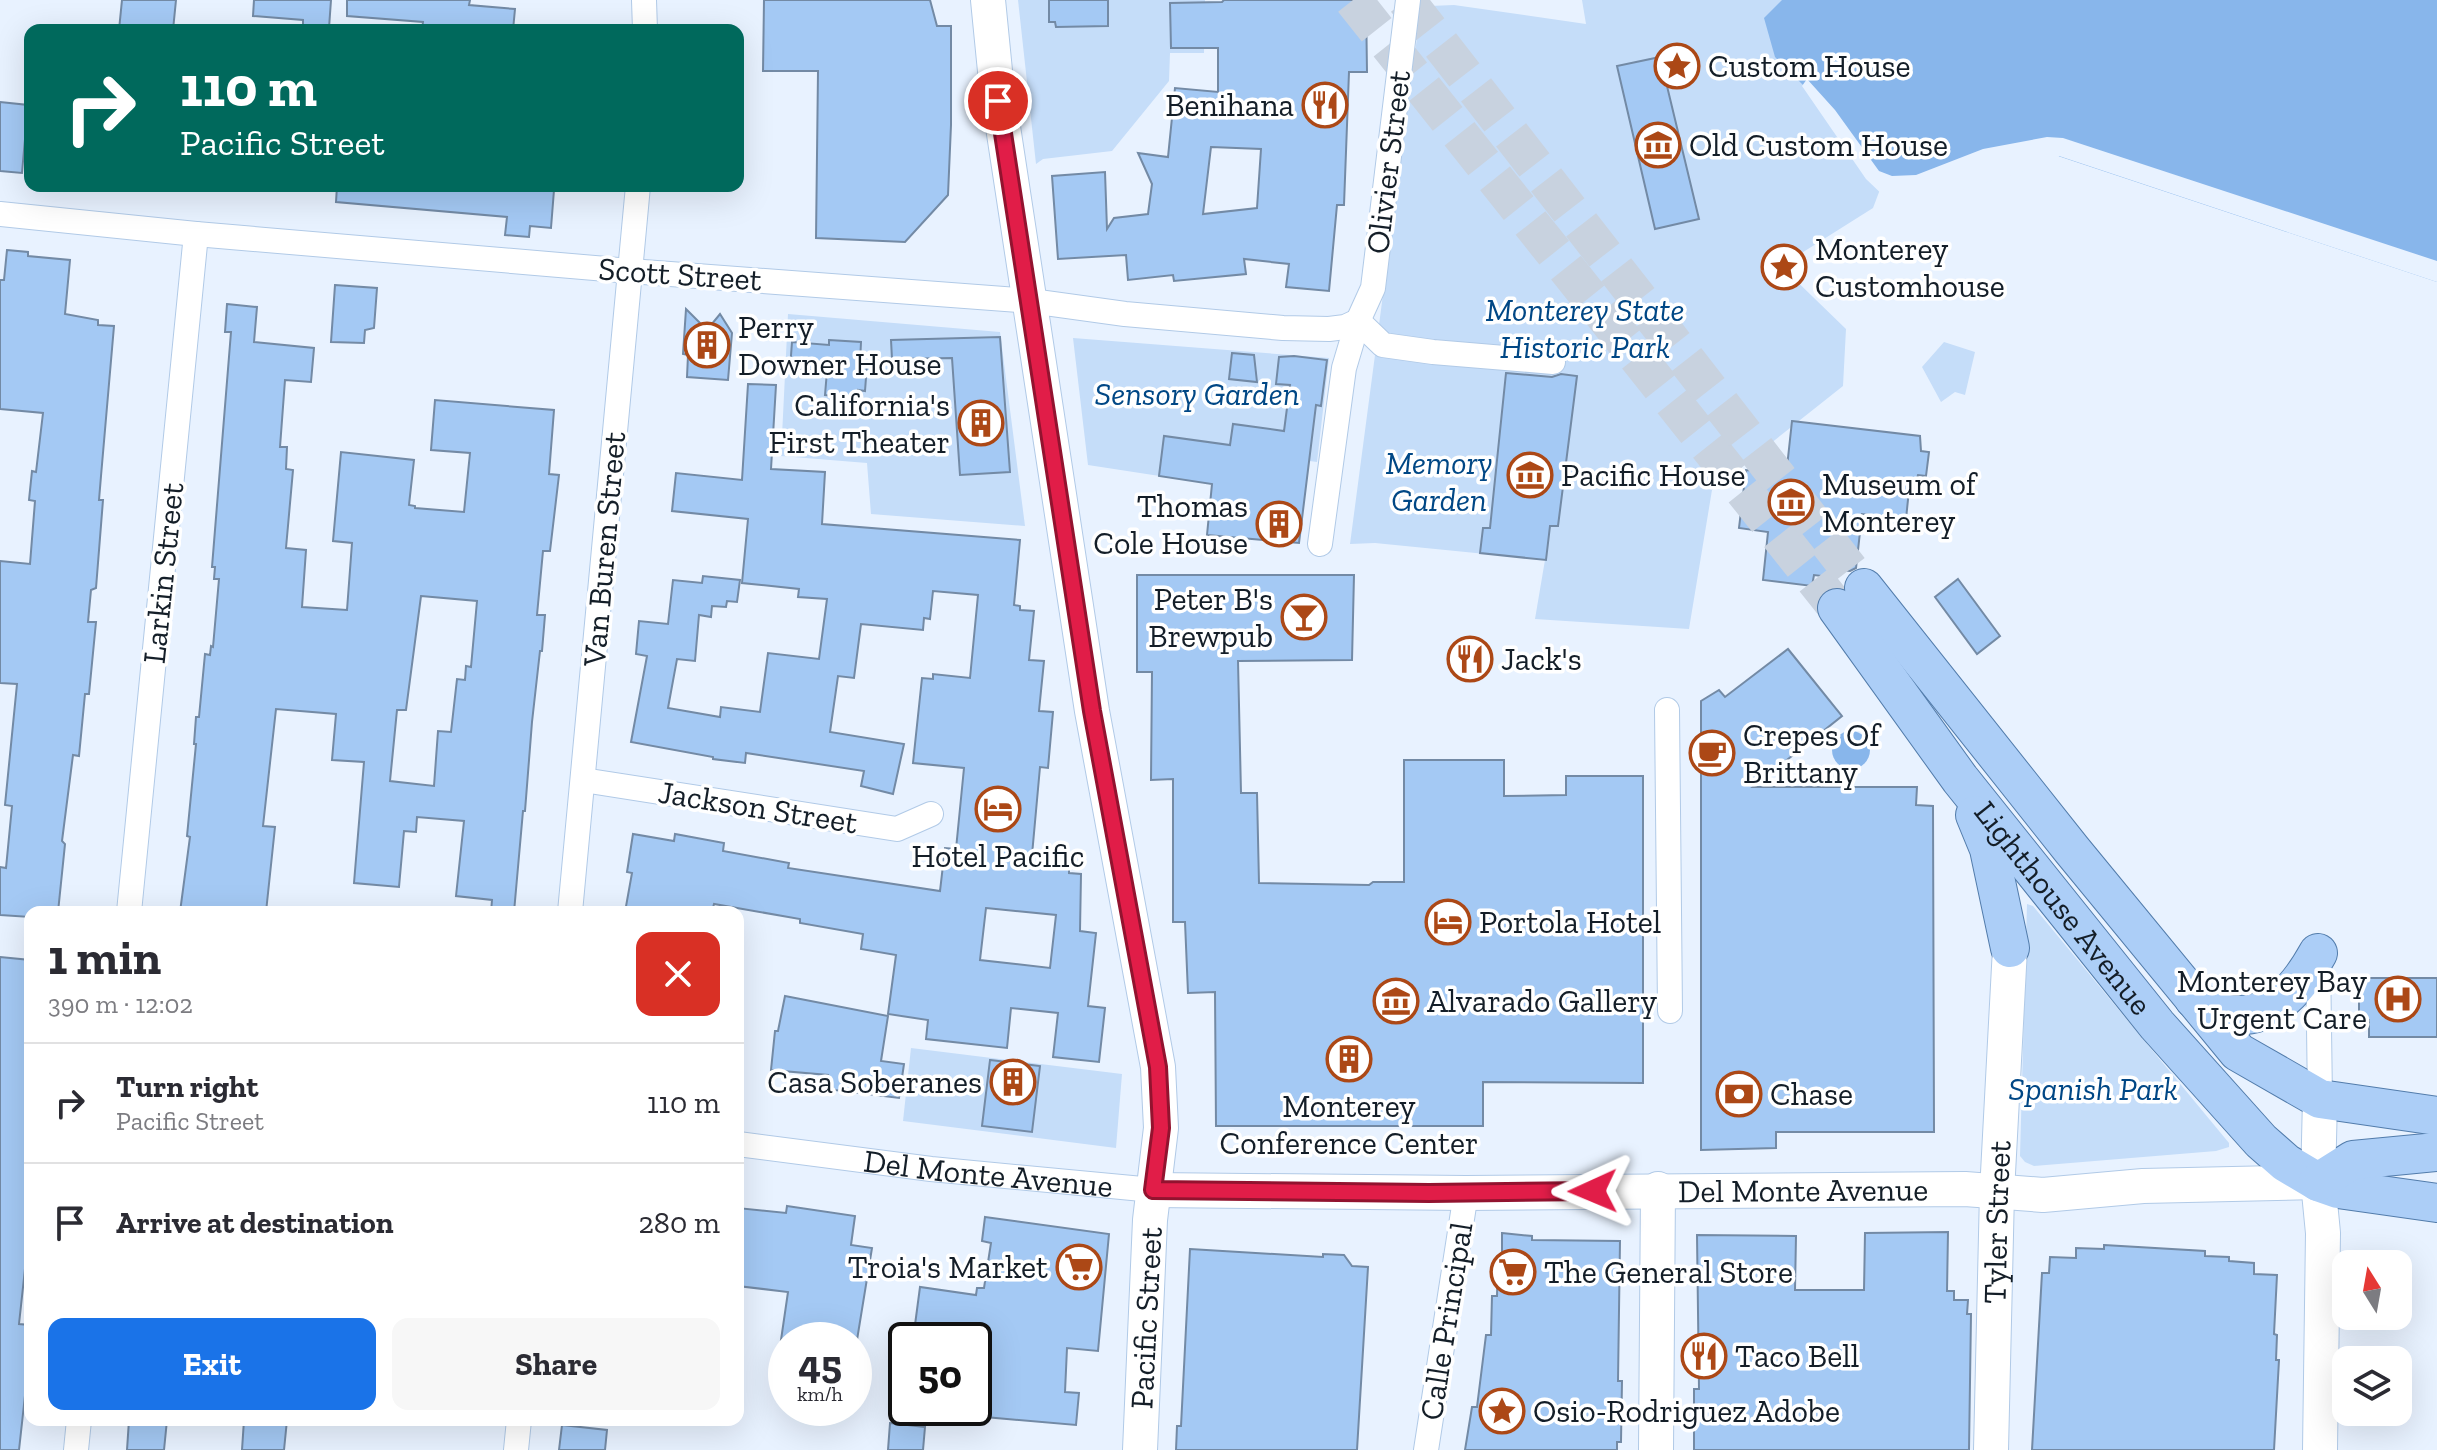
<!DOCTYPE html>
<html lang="en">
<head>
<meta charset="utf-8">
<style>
  body { margin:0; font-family:"Zilla Slab",serif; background:#f7f7f7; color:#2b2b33; height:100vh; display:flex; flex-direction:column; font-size:30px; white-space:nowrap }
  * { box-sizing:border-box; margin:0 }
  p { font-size:26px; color:#7c7c81 }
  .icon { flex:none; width:44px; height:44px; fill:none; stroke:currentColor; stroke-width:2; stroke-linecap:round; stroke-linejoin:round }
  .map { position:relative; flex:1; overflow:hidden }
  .side { position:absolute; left:24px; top:906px; width:720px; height:520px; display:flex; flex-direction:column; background:#fff; border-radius:16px; box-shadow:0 8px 32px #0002 }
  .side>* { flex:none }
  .banner { position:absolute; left:24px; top:24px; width:720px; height:168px; border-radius:16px; box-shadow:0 8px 32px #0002; background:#00695c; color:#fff; overflow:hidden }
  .needle { width:52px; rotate:349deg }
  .controls { position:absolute; left:2332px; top:1250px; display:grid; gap:16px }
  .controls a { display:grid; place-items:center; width:80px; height:80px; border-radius:16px; background:#fff; box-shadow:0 8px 32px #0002; font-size:40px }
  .speed { position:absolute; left:768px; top:1322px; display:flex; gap:16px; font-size:40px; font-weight:700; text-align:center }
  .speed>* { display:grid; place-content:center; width:104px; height:104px; border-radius:50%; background:#fff; box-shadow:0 8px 32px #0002; line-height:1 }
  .speed small { font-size:20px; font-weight:400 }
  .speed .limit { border:4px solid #111; border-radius:12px; background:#fff; color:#111 }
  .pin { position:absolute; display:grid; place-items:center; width:68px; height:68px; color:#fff; margin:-34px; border:4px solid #fff; border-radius:50%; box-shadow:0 2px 8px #0007 }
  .me { position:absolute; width:88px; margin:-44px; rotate:269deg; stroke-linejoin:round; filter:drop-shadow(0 0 6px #0008) }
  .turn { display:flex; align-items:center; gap:28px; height:168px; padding:0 24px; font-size:36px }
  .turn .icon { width:104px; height:104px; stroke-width:2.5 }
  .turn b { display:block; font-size:56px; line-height:68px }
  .round { display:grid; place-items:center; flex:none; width:84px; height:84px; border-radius:16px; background:#f7f7f7 }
  .headline { display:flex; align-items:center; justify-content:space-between; height:136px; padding:0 24px }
  h1 { font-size:48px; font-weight:800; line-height:60px }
  .button { display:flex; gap:16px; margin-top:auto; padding:16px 24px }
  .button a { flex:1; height:92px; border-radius:16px; background:#1a73e8; color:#fff; font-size:32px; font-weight:800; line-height:92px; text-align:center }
  .button a+a { background:#f7f7f7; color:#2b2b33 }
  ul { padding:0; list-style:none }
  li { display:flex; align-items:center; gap:24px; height:120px; padding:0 24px; border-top:2px solid #e1e1e2 }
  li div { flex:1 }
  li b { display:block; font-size:30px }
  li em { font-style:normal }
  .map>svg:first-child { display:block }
</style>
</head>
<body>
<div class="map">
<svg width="2437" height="1450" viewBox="0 0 2437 1450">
  <rect width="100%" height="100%" fill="#e8f2ff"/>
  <g fill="#c5ddf9">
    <path d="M1018 0H1205L1204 53H1170L1169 81 1112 151 1043 159 1036 164Z"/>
    <path d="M1582 0H1906L1921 81 1873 208 1781 266 1846 329 1843 386 1712 490 1689 629 1535 619 1545 560 1375 543 1350 544 1420 15 1430 6 1454 5 1586 24Z"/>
    <path d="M788 314 1000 332 1025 526 871 514 867 463 781 456Z"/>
    <path d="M1073 338 1329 358 1317 462 1197 446 1192 481 1088 465Z"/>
    <path d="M1944 342 1975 352 1965 395 1955 392 1941 402 1922 367Z"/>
    <path d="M2027 904 2033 906 2229 1143V1147L2216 1151 2034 1166 2025 1162 2020 1156Z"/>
    <path d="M911 1048 1122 1074 1116 1148 903 1121Z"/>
  </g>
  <g fill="#88b6eb">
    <path d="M1782 0H2437V282L2058 156 1906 201 1845 140 1803 85 1775 57 1764 18Z"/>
    <circle cx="1851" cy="750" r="19"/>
  </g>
  <path fill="#e8f2ff" d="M1807 79 1835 110 1879 171 1892 176 1916 175 1983 149 2047 137 2063 138 2437 261V282L2059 156 2057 161 1921 202 1906 205 1887 199 1866 179 1802 86Z"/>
  <g fill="#a4c9f4" stroke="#738aa5" stroke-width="2" fill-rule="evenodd">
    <path d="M122 0H176L173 30H119Z"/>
    <path d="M254 0H331L329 28 303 26V20L253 16Z"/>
    <path d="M347 0H470L469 5 515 9 513 30H422L423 22 347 16Z"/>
    <path d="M764 0H930L937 26H951V125L948 195 905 242 816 238 818 71H763Z"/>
    <path d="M1049 0H1108V26L1056 27 1055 22H1049Z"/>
    <path d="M1224 0H1366L1367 72H1349L1344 205H1337L1329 291 1286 287 1289 264 1244 259 1246 274 1174 281 1173 275 1128 280 1126 255 1058 259 1052 176 1105 172 1107 229 1114 218 1148 214 1152 184 1138 153 1168 157 1175 88 1218 92V48H1171L1170 3 1222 2ZM1211 147 1261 149 1257 208 1203 214Z"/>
    <path d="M1660 57 1699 219 1655 229 1617 66Z"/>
    <path d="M0 102 28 105 22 173 0 171Z"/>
    <path d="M337 186H498L554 190 551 228 530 226 529 237 505 235 507 217 336 202Z"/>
    <path d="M7 250 28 252V256L70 260 65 314 98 320V325L114 326 101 476 99 500H103L96 588 91 590 88 622H96L89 694H85L79 756 73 755 62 841 65 844 58 912H30V917L0 915V867L6 868 12 806 5 805 17 684 0 683V561L30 564 35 501 29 500 32 471 36 472 43 413 0 409V280H4Z"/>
    <path d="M335 285 377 288 374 328 365 330 364 343 331 342Z"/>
    <path d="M227 304 257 307 254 342 314 348 311 382 285 380 280 447H287L286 469 293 470 286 548 306 550 302 607 347 610 352 543 333 541 341 452 414 460 409 505 415 506V508L464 512 470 453 431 450 435 400 554 410 549 474 559 475 550 551H543L537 615H545L542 651H540L532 722 525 811H523L514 912H491L492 900 456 896 464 821 417 817 416 832 404 831 399 887 354 883 364 762 332 760 336 714 276 709 263 826 275 827 266 912H180L190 837 187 836 196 744H194L196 717H199L205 654 210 655 211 646 213 647 219 579H214L215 567H212L231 332H225ZM421 596 477 601 471 667 466 666 465 680 457 679 451 732 438 731 434 786 390 781 397 710H406Z"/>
    <path d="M686 309 707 330 720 314 732 333 728 380 687 377 688 355 683 354Z"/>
    <path d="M1000 337 1010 472 960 475 952 358 892 359 891 340Z"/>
    <path d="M829 340 861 342 860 363 867 364 865 391 858 390 857 398 825 395 827 371 790 369 792 342 829 345Z"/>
    <path d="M1232 353 1254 355 1257 382 1229 379Z"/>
    <path d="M1294 356 1327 360 1321 406 1316 405 1299 543 1207 535 1212 484 1159 476 1164 436 1230 445 1233 424 1284 431 1290 385 1276 384 1279 357Z"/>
    <path d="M1506 373 1552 377 1561 374 1577 376 1558 526H1550L1546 560 1480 553 1483 528H1490Z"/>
    <path d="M748 384 776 385 771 469 825 472 822 524 1020 540 1014 605 1020 606V610L1034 611 1029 660 1044 661 1039 711 1053 712 1048 768 1040 767 1031 866 1069 867V873L1081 874 1080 931 1096 933 1088 1006 1105 1008 1099 1062 1053 1057 1058 1013 1011 1008 1007 1048 926 1039 928 1020 888 1014 896 955 861 949 863 934 800 923V919L714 904 712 912H625L632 873 627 872 633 834 674 841 675 834 724 843 723 851 789 863 788 868 940 891 945 848 956 849 964 768 913 763 922 678 933 679V674L970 678 978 595 933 591 930 619 924 618 923 630 861 624 854 678 838 676 830 732 904 744 893 794 861 786 864 771 746 753 745 763 713 759V757L631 742 647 656 636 654 639 621 668 624 673 580 702 583 703 576 740 580 737 602 727 601 726 607 712 606 711 617 699 615 695 661 677 659 668 708 720 717 721 707 760 712 768 653 819 659 827 599 798 597 799 589 742 583 748 519 672 511 676 473 742 480ZM986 908 1056 915 1050 968 980 960Z"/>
    <path d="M1792 421 1920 436 1921 451 1929 452 1926 476 1918 475 1914 490H1909L1906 519 1862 514 1856 568 1850 571 1831 569 1830 577 1814 575 1812 586 1763 580 1768 532 1739 528 1746 470 1775 473 1777 465 1787 467Z"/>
    <path d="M1137 575H1354L1352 660 1238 661 1241 793H1257L1259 883 1369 885 1373 882H1404V760H1504V796L1566 795V776H1643V1083L1483 1082V1126H1216L1215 992 1188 993 1185 922H1173V779L1151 780 1152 672H1137Z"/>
    <path d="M1958 579 2000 636 1977 654 1935 597Z"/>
    <path d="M1788 649 1842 716 1753 787H1917L1916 805 1933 806 1934 1132H1776V1148L1701 1150V701L1719 690 1725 697Z"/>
    <path d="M0 957 30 960V1147L27 1184 30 1193V1223L19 1324 30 1325V1350L19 1450H0Z"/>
    <path d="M2359 978H2437V1037H2369V1020H2359Z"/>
    <path d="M785 996 888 1016 881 1061 904 1064 899 1098 826 1089 828 1075 771 1070 775 1031H778Z"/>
    <path d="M990 1060 1040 1066 1032 1132 982 1126Z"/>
    <path d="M787 1206 855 1216 851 1245 872 1248 857 1340H781L788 1292 738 1286V1208L786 1213Z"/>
    <path d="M985 1217 1109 1234 1098 1351 1067 1348 1065 1392 1079 1393 1076 1425 974 1416V1340H913L920 1287 976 1295 977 1288H984L991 1243 982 1241Z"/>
    <path d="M1948 1232 1947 1291H1954V1300H1968L1967 1314H1971L1969 1450H1694V1389H1699L1697 1235 1796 1236 1795 1290H1864L1865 1233Z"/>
    <path d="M1502 1233 1532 1236V1240L1620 1241 1618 1381H1622L1621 1442H1617V1450H1465L1472 1407H1477L1486 1335H1491L1492 1296H1497L1498 1259 1502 1260Z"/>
    <path d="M2104 1245 2205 1251V1256L2229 1257V1261L2254 1263V1274L2277 1275 2274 1334 2277 1335 2276 1360H2279L2274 1450H2032L2042 1273H2049L2050 1257 2076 1258V1248L2104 1249Z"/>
    <path d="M1190 1249 1323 1257V1254L1344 1255 1352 1266 1368 1267 1357 1450H1176L1177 1426H1181Z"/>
    <path d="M129 1420H167L164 1450H127Z"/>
    <path d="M244 1420H287L284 1450H242Z"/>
    <path d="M890 1423 925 1427 923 1450H888Z"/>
    <path d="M562 1425 607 1430 605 1450H559Z"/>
  </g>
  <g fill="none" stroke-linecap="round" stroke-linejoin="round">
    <g stroke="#c8d2df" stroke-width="38" stroke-dasharray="38 19" stroke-linecap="butt">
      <path d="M1353 0 1837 608"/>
      <path d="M1406 0 1864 588"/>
    </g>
    <g stroke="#b1cae7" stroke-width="26">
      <g id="street">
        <path d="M644 0 645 30"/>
        <path d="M0 214 196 234 630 271 1031 301 1125 314 1283 328 1329 329 1345 327 1358 321"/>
        <path d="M1358 321 1383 345 1433 352 1553 362"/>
        <path d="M1320 544 1344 368 1358 321 1373 288 1408 0"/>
        <path d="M1667 710 1670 1011"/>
        <path d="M583 780 897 829 931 814"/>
        <path d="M129 912 196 234"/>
        <path d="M570 912 638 186"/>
        <path d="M2318 957 2320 1099"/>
        <path id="s1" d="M738 1144 931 1169 1153 1190"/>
        <path d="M76 1450 79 1420"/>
        <path d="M516 1450 519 1420"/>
        <path d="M1426 1450 1466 1193"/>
      </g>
    </g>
    <g stroke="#b1cae7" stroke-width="36">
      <g id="secondary">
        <path d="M988 0 996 81 1092 711 1158 1067 1161 1128 1150 1220 1140 1450"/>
        <path id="s2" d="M1153 1190 1466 1193 1965 1189 2043 1195 2143 1186 2318 1182"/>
        <path d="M1656 1450 1658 1189"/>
        <path id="s3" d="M1991 1450 1997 1192 2010 948"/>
        <path d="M2320 1450 2323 1233 2318 1182 2320 1099"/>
      </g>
    </g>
    <g stroke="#527cab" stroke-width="40">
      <g id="primary">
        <path d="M1864 588 2072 850 2238 1052 2320 1099 2437 1116"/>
        <path id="s4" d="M1837 608 1960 779 2157 1025 2261 1141 2286 1163 2318 1182 2338 1189 2437 1203"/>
        <path d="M1975 815 1989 849 2010 948"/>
        <path d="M2194 999C2203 1004 2214 1011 2223 1013 2270 1024 2298 989 2318 953"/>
        <path d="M2318 1182 2353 1160 2437 1152"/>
      </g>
    </g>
    <use href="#street" stroke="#fff" stroke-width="24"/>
    <use href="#secondary" stroke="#fff" stroke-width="34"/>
    <use href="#primary" stroke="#accef7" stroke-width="38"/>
  </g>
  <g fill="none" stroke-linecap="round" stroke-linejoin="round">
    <g stroke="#92132f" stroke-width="20">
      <path id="route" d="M998 101 1092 711 1158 1067 1161 1128 1153 1190 1429 1193 1593 1191"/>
    </g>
    <use href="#route" stroke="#e11d48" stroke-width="14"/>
  </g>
  <defs>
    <g id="sight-ring" transform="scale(2.3)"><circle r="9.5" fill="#fff" stroke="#ac4816" stroke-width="1.5"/><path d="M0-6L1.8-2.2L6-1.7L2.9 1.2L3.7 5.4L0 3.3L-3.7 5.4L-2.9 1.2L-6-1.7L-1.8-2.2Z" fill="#ac4816"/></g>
    <g id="restaurant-ring" transform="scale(2.3)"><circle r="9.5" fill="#fff" stroke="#ac4816" stroke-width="1.5"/><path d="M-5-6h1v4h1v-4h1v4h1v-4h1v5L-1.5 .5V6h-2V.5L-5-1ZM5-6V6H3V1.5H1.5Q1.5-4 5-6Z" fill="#ac4816"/></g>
    <g id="museum-ring" transform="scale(2.3)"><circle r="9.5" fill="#fff" stroke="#ac4816" stroke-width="1.5"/><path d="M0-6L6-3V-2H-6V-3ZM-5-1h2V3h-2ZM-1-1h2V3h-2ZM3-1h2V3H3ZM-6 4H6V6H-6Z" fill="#ac4816"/></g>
    <g id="building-ring" transform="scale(2.3)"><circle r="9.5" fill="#fff" stroke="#ac4816" stroke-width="1.5"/><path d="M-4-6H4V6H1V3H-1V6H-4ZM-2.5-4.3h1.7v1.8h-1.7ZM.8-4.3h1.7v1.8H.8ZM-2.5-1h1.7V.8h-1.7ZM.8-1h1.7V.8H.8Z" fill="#ac4816"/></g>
    <g id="bar-ring" transform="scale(2.3)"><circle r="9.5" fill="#fff" stroke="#ac4816" stroke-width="1.5"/><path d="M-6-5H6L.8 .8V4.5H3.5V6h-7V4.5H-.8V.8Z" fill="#ac4816"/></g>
    <g id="cafe-ring" transform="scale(2.3)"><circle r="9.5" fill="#fff" stroke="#ac4816" stroke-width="1.5"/><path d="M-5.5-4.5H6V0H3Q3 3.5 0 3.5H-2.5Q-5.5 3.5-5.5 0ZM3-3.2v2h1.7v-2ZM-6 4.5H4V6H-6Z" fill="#ac4816"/></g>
    <g id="hotel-ring" transform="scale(2.3)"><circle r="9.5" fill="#fff" stroke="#ac4816" stroke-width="1.5"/><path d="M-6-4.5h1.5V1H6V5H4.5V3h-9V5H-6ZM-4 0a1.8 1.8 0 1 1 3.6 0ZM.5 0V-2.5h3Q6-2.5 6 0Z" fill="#ac4816"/></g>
    <g id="hospital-ring" transform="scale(2.3)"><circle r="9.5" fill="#fff" stroke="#ac4816" stroke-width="1.5"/><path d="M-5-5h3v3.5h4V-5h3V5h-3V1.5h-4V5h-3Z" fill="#ac4816"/></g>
    <g id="bank-ring" transform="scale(2.3)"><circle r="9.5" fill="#fff" stroke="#ac4816" stroke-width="1.5"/><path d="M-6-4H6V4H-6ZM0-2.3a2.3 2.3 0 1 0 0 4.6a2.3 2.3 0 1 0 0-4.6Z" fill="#ac4816"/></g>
    <g id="supermarket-ring" transform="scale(2.3)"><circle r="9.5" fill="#fff" stroke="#ac4816" stroke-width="1.5"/><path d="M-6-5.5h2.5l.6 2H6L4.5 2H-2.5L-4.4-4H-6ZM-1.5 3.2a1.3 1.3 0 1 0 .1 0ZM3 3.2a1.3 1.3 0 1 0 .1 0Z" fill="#ac4816"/></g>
  </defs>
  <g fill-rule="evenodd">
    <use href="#sight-ring" x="1677" y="66"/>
    <use href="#restaurant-ring" x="1325" y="105"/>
    <use href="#museum-ring" x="1658" y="145"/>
    <use href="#sight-ring" x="1784" y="267"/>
    <use href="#building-ring" x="707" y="345"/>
    <use href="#building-ring" x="981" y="423"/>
    <use href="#museum-ring" x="1530" y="475"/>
    <use href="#museum-ring" x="1791" y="502"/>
    <use href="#building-ring" x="1279" y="524"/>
    <use href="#bar-ring" x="1304" y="617"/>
    <use href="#restaurant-ring" x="1470" y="659"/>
    <use href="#cafe-ring" x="1712" y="753"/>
    <use href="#hotel-ring" x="998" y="809"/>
    <use href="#hotel-ring" x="1448" y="922"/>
    <use href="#hospital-ring" x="2398" y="999"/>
    <use href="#museum-ring" x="1396" y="1001"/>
    <use href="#building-ring" x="1349" y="1059"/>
    <use href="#building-ring" x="1013" y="1082"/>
    <use href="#bank-ring" x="1739" y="1094"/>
    <use href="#supermarket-ring" x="1079" y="1267"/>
    <use href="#supermarket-ring" x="1513" y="1272"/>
    <use href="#restaurant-ring" x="1704" y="1356"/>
    <use href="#sight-ring" x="1502" y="1411"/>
  </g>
  <g text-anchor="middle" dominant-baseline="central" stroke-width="7" stroke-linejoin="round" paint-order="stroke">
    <g font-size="32" fill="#141e28" stroke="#fff" text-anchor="start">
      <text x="1708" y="66">Custom House</text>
      <text x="1294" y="105" text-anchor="end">Benihana</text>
      <text x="1689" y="145">Old Custom House</text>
      <text x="1815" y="249">Monterey<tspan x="1815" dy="37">Customhouse</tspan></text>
      <text x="738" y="327">Perry<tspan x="738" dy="37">Downer House</tspan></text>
      <text x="950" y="405" text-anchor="end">California's<tspan x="950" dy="37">First Theater</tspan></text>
      <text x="1561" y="475">Pacific House</text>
      <text x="1822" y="484">Museum of<tspan x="1822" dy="37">Monterey</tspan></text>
      <text x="1248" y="506" text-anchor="end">Thomas<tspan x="1248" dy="37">Cole House</tspan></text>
      <text x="1273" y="599" text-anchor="end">Peter B's<tspan x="1273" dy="37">Brewpub</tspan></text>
      <text x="1501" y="659">Jack's</text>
      <text x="1743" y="735">Crepes Of<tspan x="1743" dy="37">Brittany</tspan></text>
      <text x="998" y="856" text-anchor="middle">Hotel Pacific</text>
      <text x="1479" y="922">Portola Hotel</text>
      <text x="2367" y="981" text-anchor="end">Monterey Bay<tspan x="2367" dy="37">Urgent Care</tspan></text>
      <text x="1427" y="1001">Alvarado Gallery</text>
      <text x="982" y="1082" text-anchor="end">Casa Soberanes</text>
      <text x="1770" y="1094">Chase</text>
      <text x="1349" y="1106" text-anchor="middle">Monterey<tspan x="1349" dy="37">Conference Center</tspan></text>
      <text x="1048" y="1267" text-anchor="end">Troia's Market</text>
      <text x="1544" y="1272">The General Store</text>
      <text x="1735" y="1356">Taco Bell</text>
      <text x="1533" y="1411">Osio-Rodriguez Adobe</text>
    </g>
    <g font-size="32" fill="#141e28" stroke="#fff">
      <text transform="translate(1388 162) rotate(-83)">Olivier Street</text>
      <text transform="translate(680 274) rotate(4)">Scott Street</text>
      <text transform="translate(604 549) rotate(-85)">Van Buren Street</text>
      <text transform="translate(163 573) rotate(-84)">Larkin Street</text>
      <text transform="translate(758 807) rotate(9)">Jackson Street</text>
      <text stroke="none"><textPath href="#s4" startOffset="376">Lighthouse Avenue</textPath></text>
      <text stroke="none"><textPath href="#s1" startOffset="252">Del Monte Avenue</textPath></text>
      <text stroke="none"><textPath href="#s2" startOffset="650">Del Monte Avenue</textPath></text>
      <text stroke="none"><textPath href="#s3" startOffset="228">Tyler Street</textPath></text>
      <text transform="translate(1146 1318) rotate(-87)">Pacific Street</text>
      <text transform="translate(1446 1321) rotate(-81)">Calle Principal</text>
    </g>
    <g font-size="32" font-style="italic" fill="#004785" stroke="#fff">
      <text x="1585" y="310">Monterey State<tspan x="1585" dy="37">Historic Park</tspan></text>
      <text x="1197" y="394">Sensory Garden</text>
      <text x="1439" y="463">Memory<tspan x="1439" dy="37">Garden</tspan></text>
      <text x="2093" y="1089">Spanish Park</text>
    </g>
  </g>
</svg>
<div class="controls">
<a><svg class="needle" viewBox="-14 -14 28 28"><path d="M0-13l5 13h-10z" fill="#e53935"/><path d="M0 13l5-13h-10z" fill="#7c7c81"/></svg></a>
<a><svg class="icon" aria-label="layers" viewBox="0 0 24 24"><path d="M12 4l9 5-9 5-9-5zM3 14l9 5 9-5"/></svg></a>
</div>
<div class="speed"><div>45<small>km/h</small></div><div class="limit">50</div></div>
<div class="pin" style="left:998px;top:101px;background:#d93025"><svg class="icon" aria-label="arrive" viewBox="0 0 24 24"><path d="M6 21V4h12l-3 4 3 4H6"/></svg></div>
<svg class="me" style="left:1593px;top:1191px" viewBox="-20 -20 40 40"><path d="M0-17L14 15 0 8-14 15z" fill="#e11d48" stroke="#fff" stroke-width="4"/></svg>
<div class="banner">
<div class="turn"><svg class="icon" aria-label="right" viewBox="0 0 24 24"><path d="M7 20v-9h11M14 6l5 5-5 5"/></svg><div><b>110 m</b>Pacific Street</div></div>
</div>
<section class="side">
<div class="headline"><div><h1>1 min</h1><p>390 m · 12:02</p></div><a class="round" style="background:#d93025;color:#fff"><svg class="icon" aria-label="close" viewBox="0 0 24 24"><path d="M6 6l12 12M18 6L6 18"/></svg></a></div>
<ul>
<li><svg class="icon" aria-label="right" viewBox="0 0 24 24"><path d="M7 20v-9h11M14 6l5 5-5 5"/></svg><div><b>Turn right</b><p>Pacific Street</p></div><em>110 m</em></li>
<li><svg class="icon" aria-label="arrive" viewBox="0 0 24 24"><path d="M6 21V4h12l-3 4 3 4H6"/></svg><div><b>Arrive at destination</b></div><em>280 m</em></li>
</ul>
<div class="button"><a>Exit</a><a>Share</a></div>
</section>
</div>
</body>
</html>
